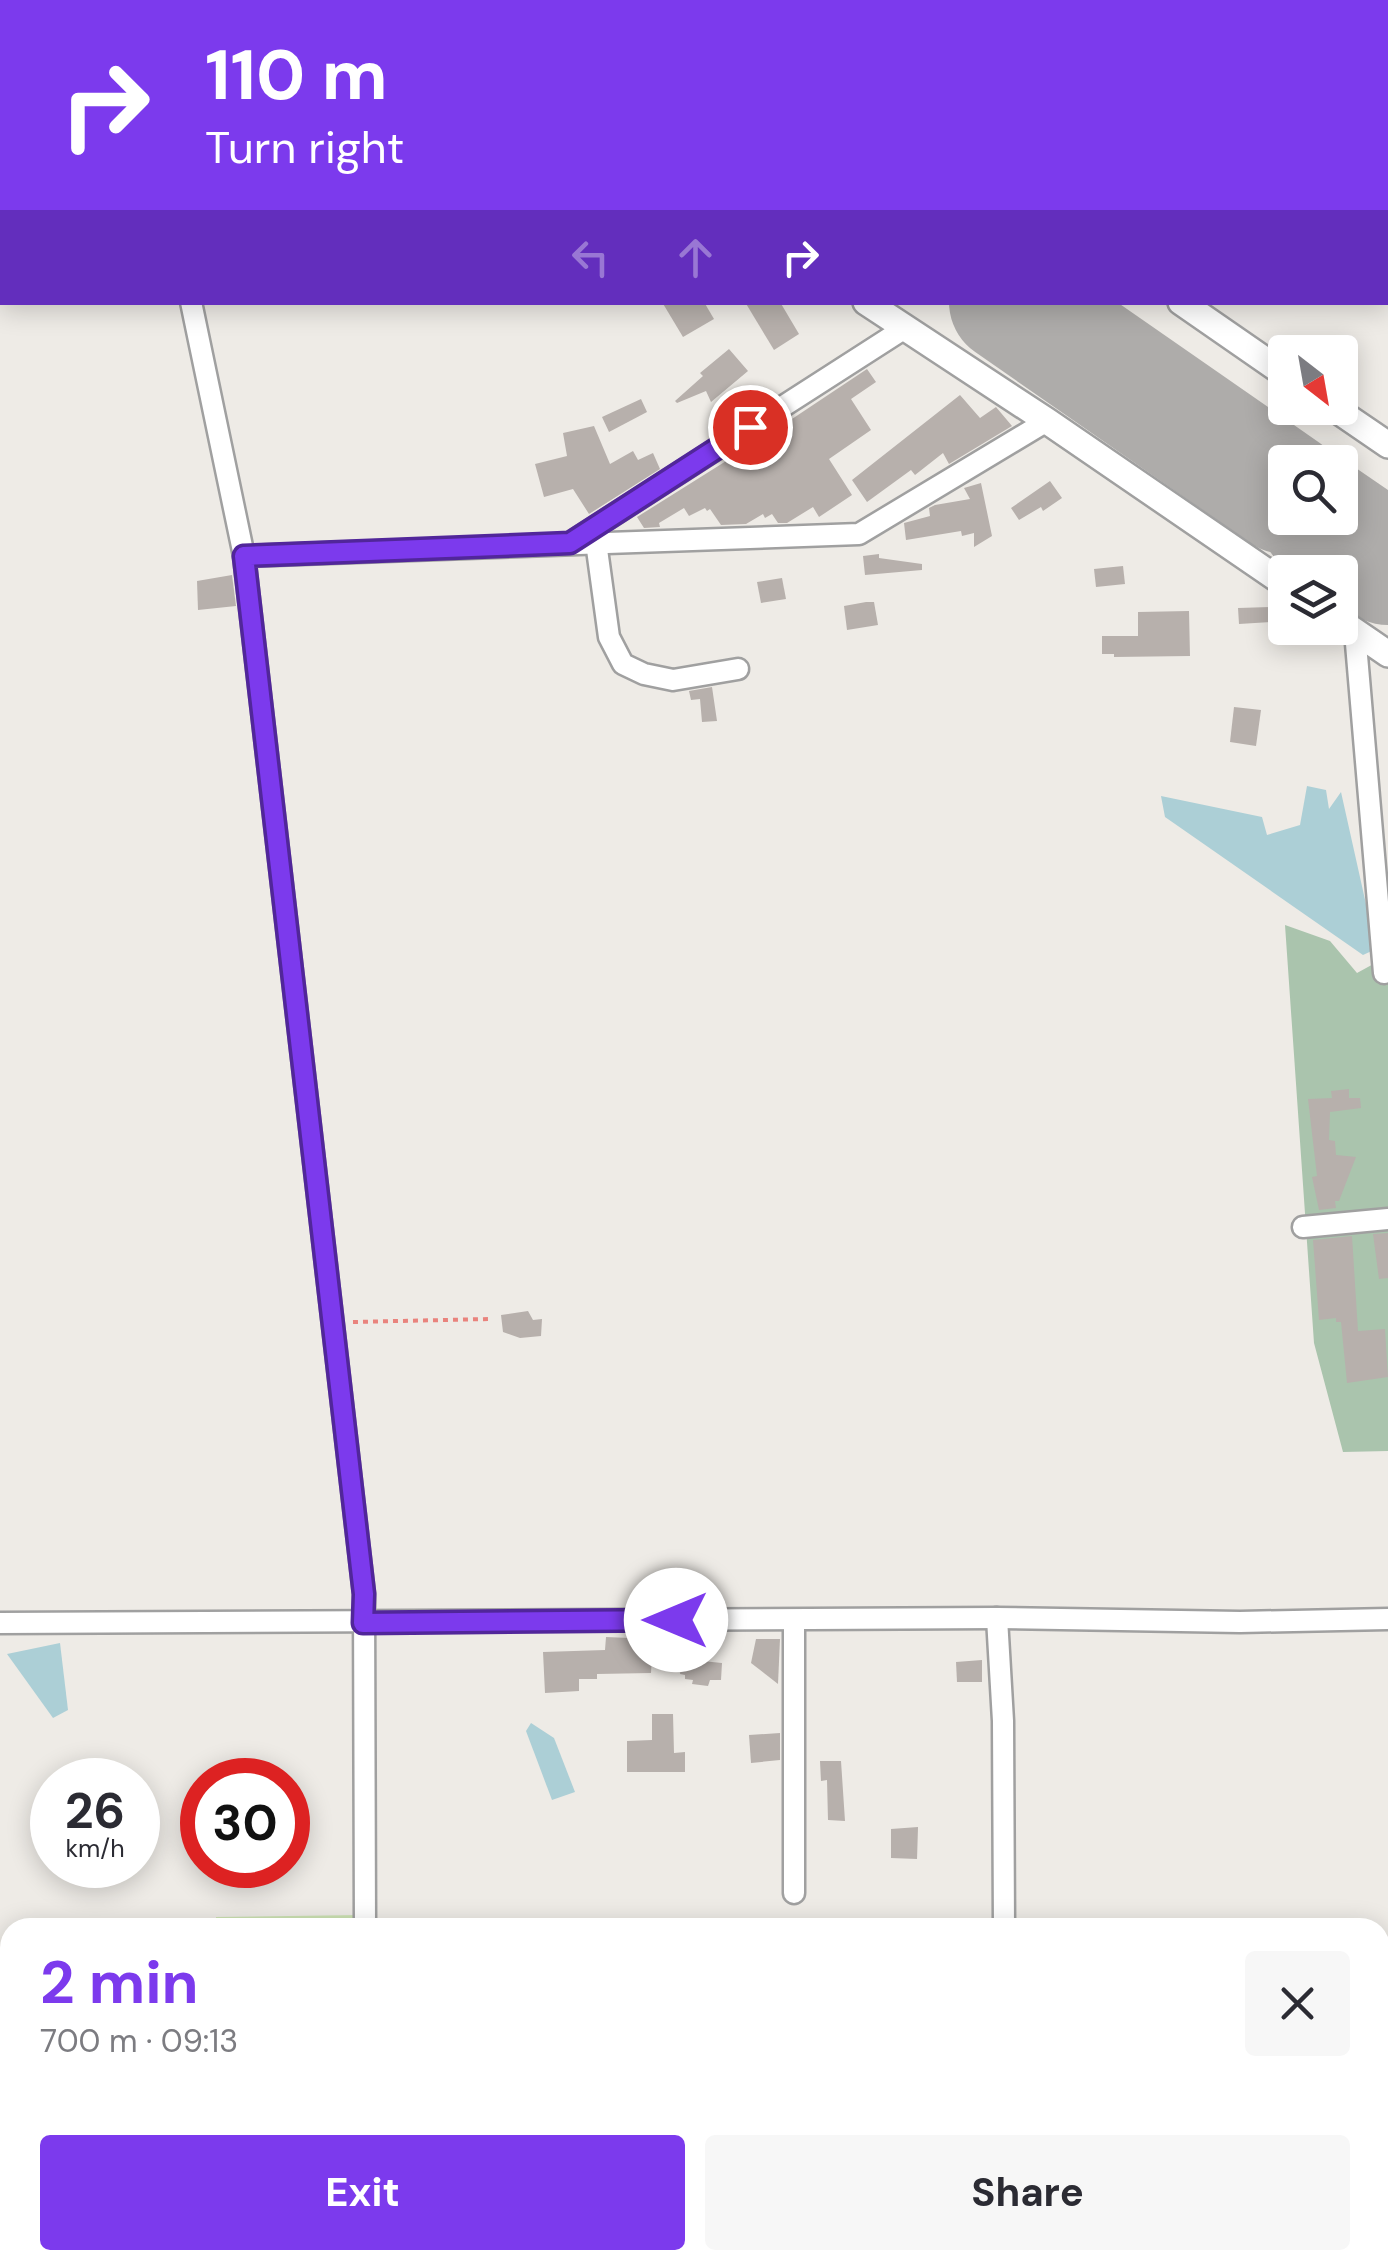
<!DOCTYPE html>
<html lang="en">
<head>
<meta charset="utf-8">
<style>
  body { margin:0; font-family:"DM Sans",sans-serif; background:#f7f7f7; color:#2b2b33; height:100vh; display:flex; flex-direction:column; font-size:38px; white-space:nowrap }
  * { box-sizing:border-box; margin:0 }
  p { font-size:32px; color:#7c7c81 }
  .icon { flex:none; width:55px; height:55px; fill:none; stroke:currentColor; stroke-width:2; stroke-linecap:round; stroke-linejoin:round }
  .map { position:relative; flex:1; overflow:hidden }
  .panel { position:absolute; left:0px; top:1918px; width:1390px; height:352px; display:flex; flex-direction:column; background:#fff; border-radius:30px 30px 0 0; box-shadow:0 5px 25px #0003 }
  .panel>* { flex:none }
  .guide { position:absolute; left:0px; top:0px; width:1390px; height:305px; box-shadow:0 5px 25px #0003; background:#7c3aed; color:#fff; overflow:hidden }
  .needle { width:65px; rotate:149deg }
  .tools { position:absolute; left:1268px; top:335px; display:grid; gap:20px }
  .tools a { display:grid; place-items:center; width:90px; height:90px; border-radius:10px; background:#fff; box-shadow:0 5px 25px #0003; font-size:50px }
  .speed { position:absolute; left:30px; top:1758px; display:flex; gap:20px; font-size:50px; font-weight:700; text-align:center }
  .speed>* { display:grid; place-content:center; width:130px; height:130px; border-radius:50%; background:#fff; box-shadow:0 5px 25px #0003; line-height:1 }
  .speed small { font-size:25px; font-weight:400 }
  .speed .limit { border:15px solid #d22; background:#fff; color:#111 }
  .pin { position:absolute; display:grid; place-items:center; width:85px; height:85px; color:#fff; margin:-42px; border:5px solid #fff; border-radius:50%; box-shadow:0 2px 10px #0007 }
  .me { position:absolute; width:110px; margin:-55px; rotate:270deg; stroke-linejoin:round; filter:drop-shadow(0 0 8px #0008) }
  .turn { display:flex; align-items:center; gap:35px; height:210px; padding:0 40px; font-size:45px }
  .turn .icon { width:130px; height:130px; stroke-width:2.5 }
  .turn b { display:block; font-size:70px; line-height:85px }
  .lanes { display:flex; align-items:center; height:95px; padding:0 40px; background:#0003; justify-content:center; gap:50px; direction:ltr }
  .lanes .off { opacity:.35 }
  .round { display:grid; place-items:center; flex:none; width:105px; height:105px; border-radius:10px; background:#f7f7f7 }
  .summary { display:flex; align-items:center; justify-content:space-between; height:170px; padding:0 40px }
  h1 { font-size:60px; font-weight:700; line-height:75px; color:#7c3aed }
  .cta { display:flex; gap:20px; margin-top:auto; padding:20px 40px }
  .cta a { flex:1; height:115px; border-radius:10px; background:#7c3aed; color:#fff; font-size:40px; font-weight:700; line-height:115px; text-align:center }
  .cta a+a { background:#f7f7f7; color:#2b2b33 }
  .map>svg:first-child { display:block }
</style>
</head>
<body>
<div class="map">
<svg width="1388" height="2268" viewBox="0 0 1388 2268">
  <rect width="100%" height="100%" fill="#eeebe6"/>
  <g fill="#cce2b3">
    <path d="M360 1915V1927H216V1917Z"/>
    <rect x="225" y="2260" width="133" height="8"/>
  </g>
  <path fill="#aac4ad" d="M1285 925 1330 941 1357 973 1388 956V1451L1343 1452 1314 1343Z"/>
  <g fill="#accfd6">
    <path d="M1307 786 1326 790 1329 809 1341 792 1376 949 1363 955 1165 817 1161 796 1262 817 1267 835 1300 825Z"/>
    <path d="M60 1643 68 1710 53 1718 7 1654Z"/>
    <path d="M531 1723 554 1738 575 1792 552 1800 526 1731Z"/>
  </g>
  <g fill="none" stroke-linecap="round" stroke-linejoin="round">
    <g stroke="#aeacaa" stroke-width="122">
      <path d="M1010 302 1285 493"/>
      <path d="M1321 518 1388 564"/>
    </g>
  </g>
  <g fill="#b7b0ac">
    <path d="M662 302H704L714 319 683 337Z"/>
    <path d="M745 302H780L799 334 774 350Z"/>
    <path d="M729 349 748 371 711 402 706 391 677 403 675 401 703 376 700 373Z"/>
    <path d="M867 369 876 382 851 399 871 430 829 459 852 495 819 517 813 507 787 523H778L772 514 765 518 763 514 746 524 721 525 710 509 707 511 705 508 689 516 684 508 659 523 660 527 644 528 637 517 777 429Z"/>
    <path d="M960 395 980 418 996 407 1012 426 949 464 943 453 915 475 911 470 867 502 852 480Z"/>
    <path d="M641 399 647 412 609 432 602 417Z"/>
    <path d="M594 426 610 464 633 451 638 460 653 453 660 469 589 514 573 489 544 497 535 464 567 456 563 433Z"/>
    <path d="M1050 481 1062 498 1043 511 1041 507 1019 520 1011 508Z"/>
    <path d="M981 483 992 536 974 547V533L962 536 961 531 906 540 904 523 930 516 929 508 935 505 970 499 964 488Z"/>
    <path d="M879 554V558L922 564V570L865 575 863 556Z"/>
    <path d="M1123 566 1125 584 1096 587 1094 569Z"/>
    <path d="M232 575 236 606 198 610 197 581Z"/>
    <path d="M782 578 786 599 761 603 757 582Z"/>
    <path d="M866 602H874L878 625 847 630 844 606Z"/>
    <path d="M1270 607 1271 622 1239 624 1238 608Z"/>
    <path d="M1189 611 1190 656 1114 657V654H1102V636H1138V612Z"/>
    <path d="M712 687 717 721 702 722 700 699 691 700 689 691Z"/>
    <path d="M1234 707 1261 710 1256 746 1230 742Z"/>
    <path d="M1349 1089V1098H1360L1361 1108 1330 1112 1329 1140 1335 1141 1336 1155 1356 1157 1339 1201H1335L1336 1208 1319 1210 1312 1177 1317 1176 1308 1099 1332 1098 1331 1091Z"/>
    <path d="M1388 1233V1278L1379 1279 1373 1234Z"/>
    <path d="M1352 1236 1358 1331 1385 1329 1388 1377 1347 1383 1341 1322H1336V1318L1319 1320 1313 1240Z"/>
    <path d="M528 1311 533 1320 542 1319 541 1336 520 1338 503 1332 501 1315Z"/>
    <path d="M606 1637 653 1639 651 1673 597 1674V1679H579V1691L545 1693 543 1652 605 1650Z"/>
    <path d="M756 1639H780L778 1684 751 1663Z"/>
    <path d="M682 1659 722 1663 721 1680H710L708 1686 692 1684 693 1680 685 1679V1675L680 1674Z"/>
    <path d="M982 1660V1682H957L956 1662Z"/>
    <path d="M652 1714H673L674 1753 685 1752V1772H627V1741L652 1740Z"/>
    <path d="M780 1733V1760L751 1763 749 1735Z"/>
    <path d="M820 1761H841L845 1821 828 1820 827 1780 821 1781Z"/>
    <path d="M918 1827 917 1859 891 1858V1829Z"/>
  </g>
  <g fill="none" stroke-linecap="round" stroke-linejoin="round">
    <g stroke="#a0a0a0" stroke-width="25">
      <g id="minor">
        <path d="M127 0V2"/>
        <path d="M991 0 995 2"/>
        <path d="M1085 0V2"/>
        <path d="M433 2 437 0"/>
        <path d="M191 302 244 556 364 1594 365 1928"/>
        <path d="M596 542 609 637 623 664 644 674 673 680 738 669"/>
        <path d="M570 543 905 328"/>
        <path d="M244 556 859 534 1047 421"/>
        <path d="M1355 632 1384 973"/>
        <path d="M1303 1227 1388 1219"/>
        <path d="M997 1618 1003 1721 1004 1928"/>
        <path d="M794 1620V1893"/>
        <path d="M0 1623 997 1618 1240 1622 1388 1619"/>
        <path d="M362 2268V2260"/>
      </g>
    </g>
    <g stroke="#a0a0a0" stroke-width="30">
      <g id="tertiary">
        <path d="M525 0 526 2"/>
        <path d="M737 0 740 2"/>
        <path d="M866 302 1047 421 1285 584"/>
        <path d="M1181 302 1285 374"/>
        <path d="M1334 408 1388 445"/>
        <path d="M1340 621 1388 654"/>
      </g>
    </g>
    <path stroke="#e9837d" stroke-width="4" stroke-dasharray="5 5" stroke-linecap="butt" d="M353 1322 490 1319"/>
    <use href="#minor" stroke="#fff" stroke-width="20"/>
    <use href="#tertiary" stroke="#fff" stroke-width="25"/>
  </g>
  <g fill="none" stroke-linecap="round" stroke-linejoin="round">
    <g stroke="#51269a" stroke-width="25">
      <path id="route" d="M676 1620 363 1623 364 1594 244 556 570 543 750 427"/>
    </g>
    <use href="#route" stroke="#7c3aed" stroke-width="18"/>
  </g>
</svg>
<div class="tools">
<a><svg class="needle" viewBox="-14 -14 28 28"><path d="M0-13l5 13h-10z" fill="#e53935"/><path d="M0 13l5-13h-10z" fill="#7c7c81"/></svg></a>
<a><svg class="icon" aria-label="search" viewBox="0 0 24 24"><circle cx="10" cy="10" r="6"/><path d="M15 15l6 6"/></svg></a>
<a><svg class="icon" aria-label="layers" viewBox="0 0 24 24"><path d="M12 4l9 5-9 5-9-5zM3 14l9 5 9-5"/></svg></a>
</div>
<div class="speed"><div>26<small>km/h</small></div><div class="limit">30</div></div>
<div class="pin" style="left:750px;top:427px;background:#d93025"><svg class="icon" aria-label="arrive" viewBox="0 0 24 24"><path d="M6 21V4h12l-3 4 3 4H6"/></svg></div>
<svg class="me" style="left:676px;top:1620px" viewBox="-20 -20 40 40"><circle r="19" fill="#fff"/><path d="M0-13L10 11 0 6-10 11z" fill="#7c3aed"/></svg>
<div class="guide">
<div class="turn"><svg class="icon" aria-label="right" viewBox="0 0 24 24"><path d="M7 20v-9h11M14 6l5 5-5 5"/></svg><div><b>110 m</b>Turn right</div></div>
<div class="lanes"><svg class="icon off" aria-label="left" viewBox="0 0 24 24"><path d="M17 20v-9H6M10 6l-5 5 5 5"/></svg><svg class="icon off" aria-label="ahead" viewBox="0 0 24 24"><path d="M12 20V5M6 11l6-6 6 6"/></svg><svg class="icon" aria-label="right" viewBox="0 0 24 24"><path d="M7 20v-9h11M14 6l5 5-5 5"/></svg></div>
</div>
<section class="panel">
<div class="summary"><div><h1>2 min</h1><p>700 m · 09:13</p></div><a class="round"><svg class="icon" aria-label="close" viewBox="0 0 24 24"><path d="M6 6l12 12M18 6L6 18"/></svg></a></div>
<div class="cta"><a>Exit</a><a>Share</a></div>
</section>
</div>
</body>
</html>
